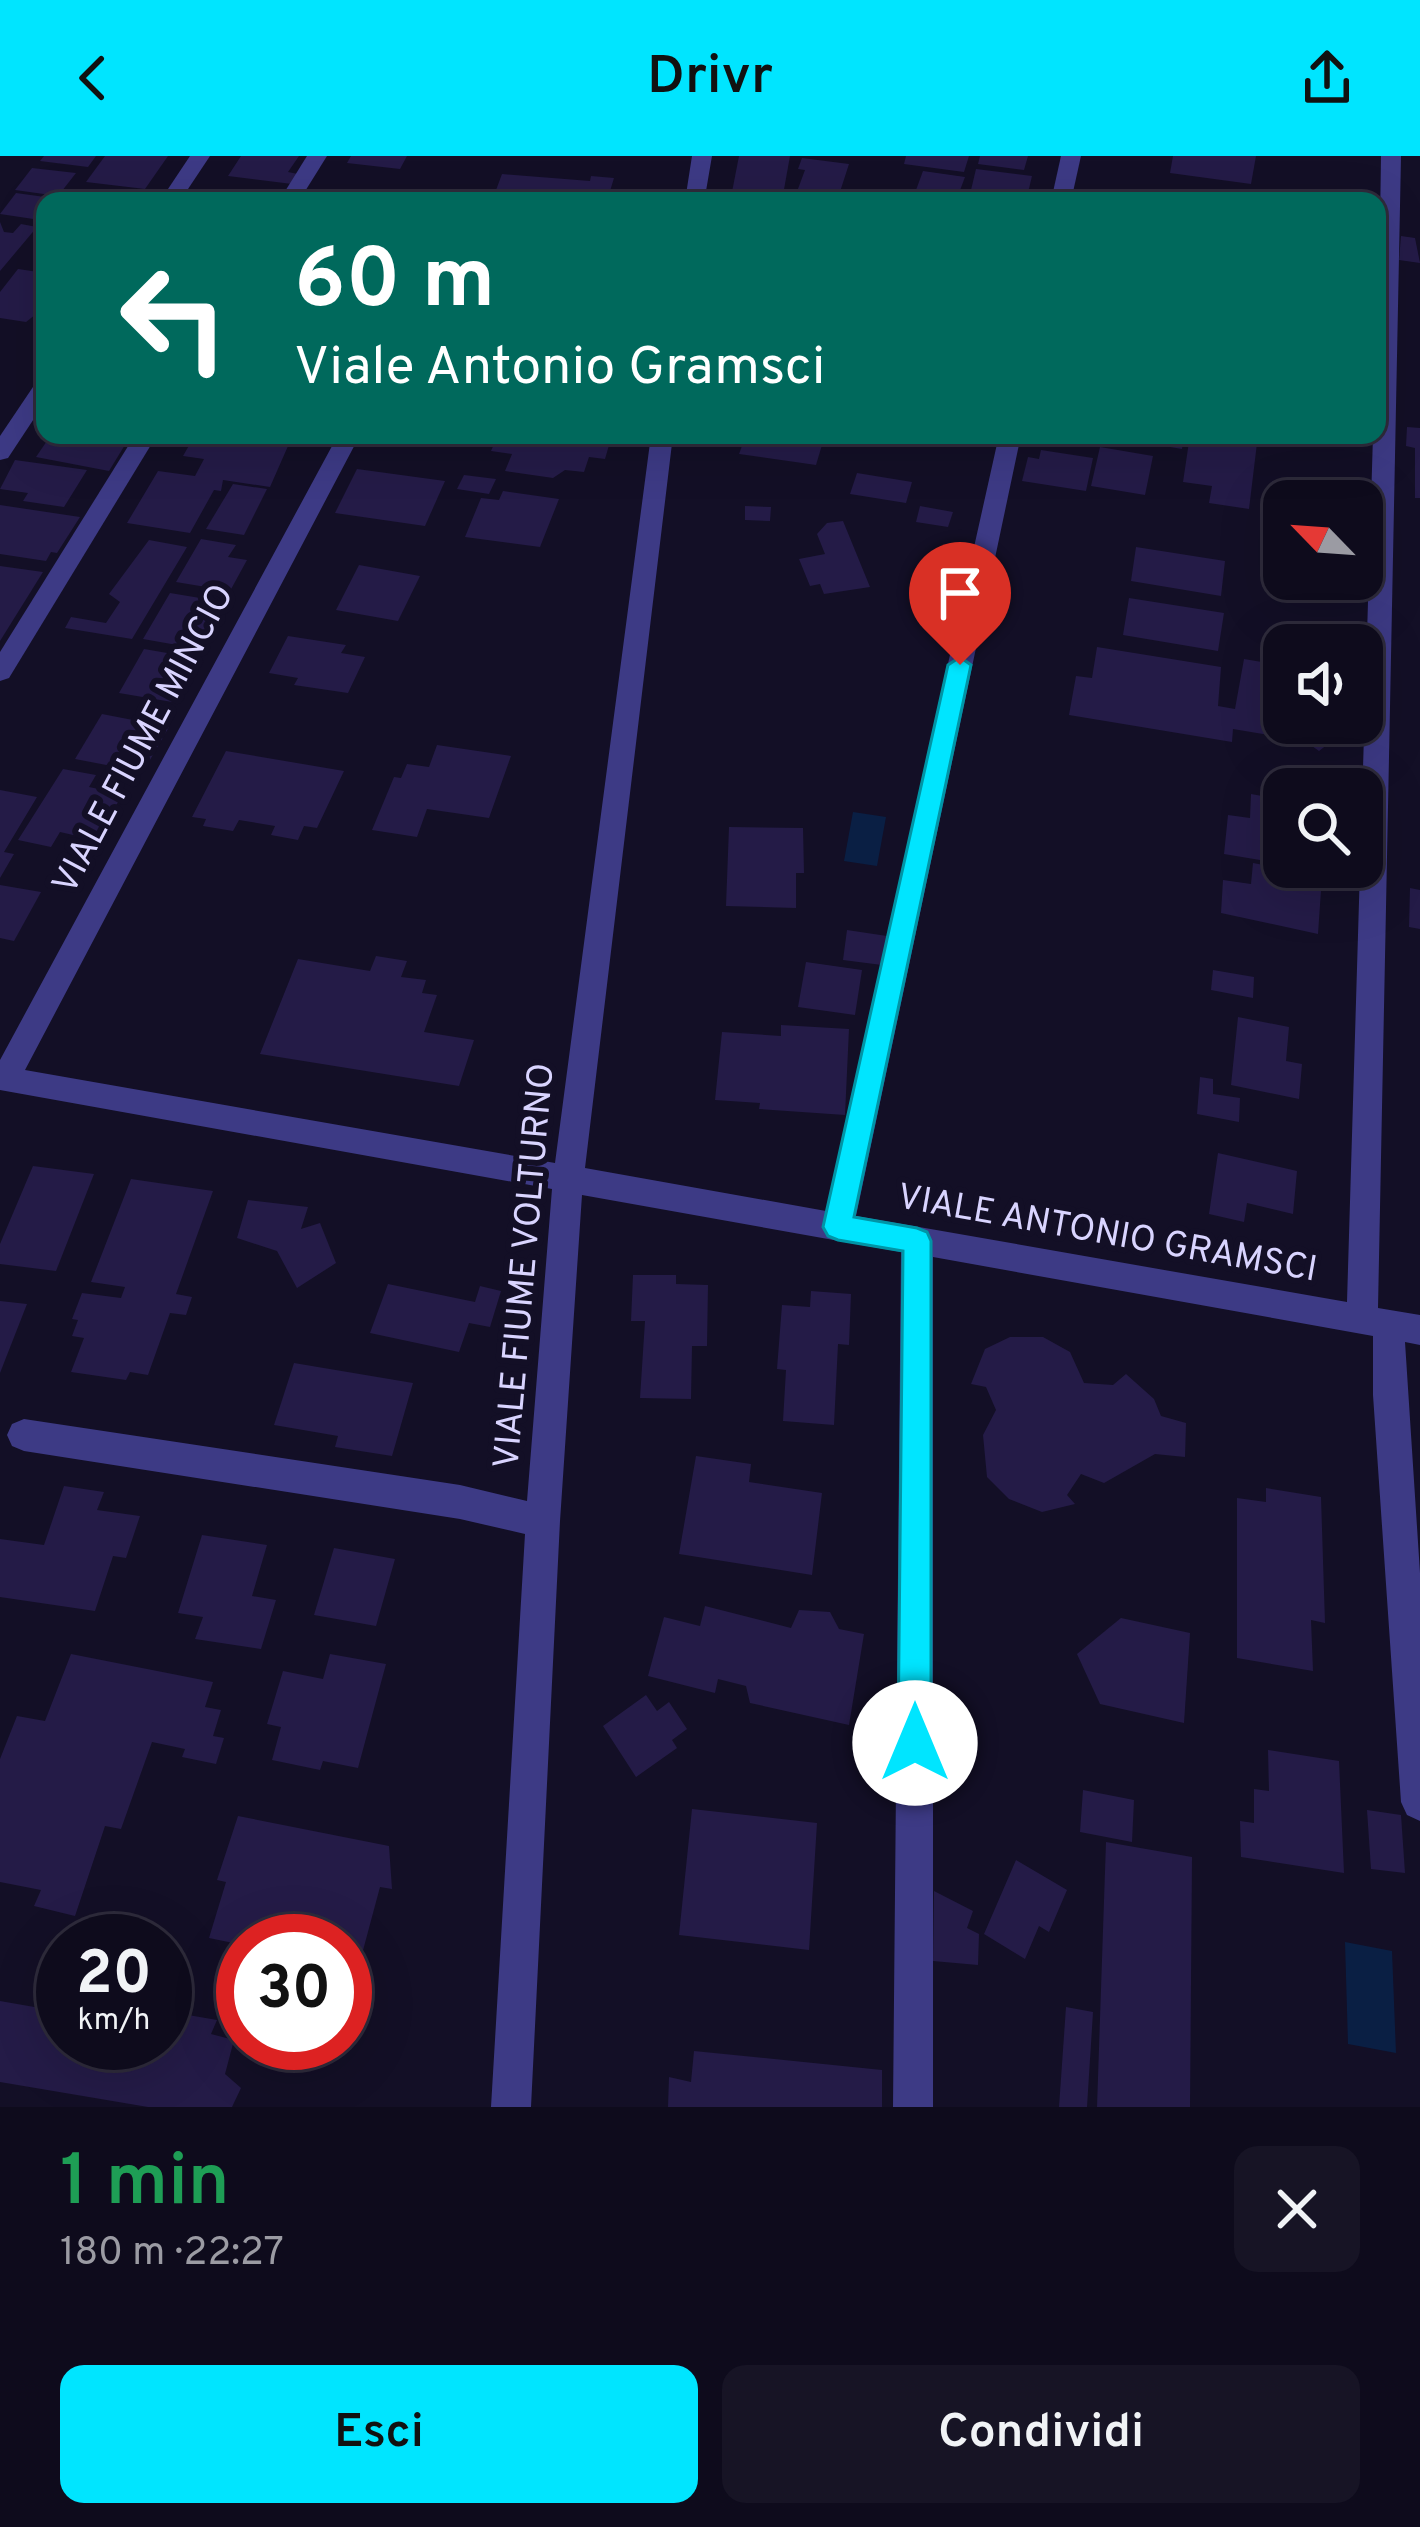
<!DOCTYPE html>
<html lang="it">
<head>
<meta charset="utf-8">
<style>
  body { margin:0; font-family:Overpass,sans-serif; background:#171425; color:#f1f3f6; height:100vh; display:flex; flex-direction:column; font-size:45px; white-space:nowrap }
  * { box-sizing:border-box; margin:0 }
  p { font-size:39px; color:#9b9ba3 }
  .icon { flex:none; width:66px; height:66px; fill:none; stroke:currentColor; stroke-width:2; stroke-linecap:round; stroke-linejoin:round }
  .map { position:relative; height:1951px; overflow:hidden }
  .sheet { display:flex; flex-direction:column; background:#0e0b1c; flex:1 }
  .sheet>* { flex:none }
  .guide { position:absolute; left:36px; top:36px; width:1350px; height:252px; border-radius:24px; box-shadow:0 12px 48px #0002,0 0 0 3px #2e2b3b; background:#00695c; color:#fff; overflow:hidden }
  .needle { width:78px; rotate:295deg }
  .buttons { position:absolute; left:1263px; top:324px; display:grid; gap:24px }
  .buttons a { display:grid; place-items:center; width:120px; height:120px; border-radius:24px; background:#0e0b1c; box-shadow:0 12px 48px #0002,0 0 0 3px #2e2b3b; font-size:60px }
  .speed { position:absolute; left:36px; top:1758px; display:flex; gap:24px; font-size:60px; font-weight:700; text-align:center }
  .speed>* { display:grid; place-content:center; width:156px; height:156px; border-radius:50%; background:#0e0b1c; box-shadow:0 12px 48px #0002,0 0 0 3px #2e2b3b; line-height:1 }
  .speed small { font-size:30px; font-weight:400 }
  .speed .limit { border:18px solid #d22; background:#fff; color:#111 }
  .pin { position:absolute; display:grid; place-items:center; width:102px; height:102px; color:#fff; margin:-123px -51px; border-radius:50% 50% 50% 0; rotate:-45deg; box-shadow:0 0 12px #0007 }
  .pin .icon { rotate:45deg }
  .me { position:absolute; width:132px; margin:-66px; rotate:0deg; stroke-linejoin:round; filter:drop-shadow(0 0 9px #0008) }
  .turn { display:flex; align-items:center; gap:42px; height:252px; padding:0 60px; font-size:54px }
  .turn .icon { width:156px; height:156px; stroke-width:2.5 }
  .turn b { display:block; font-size:84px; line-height:102px }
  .round { display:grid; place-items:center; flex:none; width:126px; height:126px; border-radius:24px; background:#171425 }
  .overview { display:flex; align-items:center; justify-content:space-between; height:204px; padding:0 60px }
  h1 { font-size:72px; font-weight:600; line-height:90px; color:#1e9e55 }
  .button { display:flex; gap:24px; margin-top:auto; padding:24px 60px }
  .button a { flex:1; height:138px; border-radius:24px; background:#00e5ff; color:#111; font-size:48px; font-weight:600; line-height:138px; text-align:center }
  .button a+a { background:#171425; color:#f1f3f6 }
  header { display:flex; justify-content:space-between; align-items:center; height:156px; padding:0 60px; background:#00e5ff; color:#111; font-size:54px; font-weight:600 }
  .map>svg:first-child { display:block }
</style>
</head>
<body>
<header><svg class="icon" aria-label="back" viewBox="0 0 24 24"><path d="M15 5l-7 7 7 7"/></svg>Drivr<svg class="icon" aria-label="share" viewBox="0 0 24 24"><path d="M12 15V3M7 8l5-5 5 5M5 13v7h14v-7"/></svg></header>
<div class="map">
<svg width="1420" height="1951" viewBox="0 0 1420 1951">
  <rect width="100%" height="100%" fill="#130f26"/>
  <g fill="#0a1f44">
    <path d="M853 656 886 661 877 710 844 705Z"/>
    <path d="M1345 1786 1392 1795 1396 1897 1348 1888Z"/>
  </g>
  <g fill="#241b47">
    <path d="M44 0H96L88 11 40 5Z"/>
    <path d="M105 0H168L145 33 86 26Z"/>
    <path d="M241 0H299L288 16 298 18 292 28 228 20Z"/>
    <path d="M351 0H407L400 13 347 7Z"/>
    <path d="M739 0H790L783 39 732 36Z"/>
    <path d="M906 0H969L964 16 904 8Z"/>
    <path d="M980 0H1028L1024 14 978 8Z"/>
    <path d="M1173 0H1256L1251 28 1170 17Z"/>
    <path d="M802 2 849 8 837 45 795 41 805 14 798 13Z"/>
    <path d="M32 12 76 17 58 40 15 34Z"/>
    <path d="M976 13 1032 20 1027 41 971 34Z"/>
    <path d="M923 15 965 21 956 45H912Z"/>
    <path d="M502 18 590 25 591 20 614 22 607 45H492Z"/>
    <path d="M613 34 661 37 659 45H611Z"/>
    <path d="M16 37 45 41 40 64 0 58Z"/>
    <path d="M0 66 4 76 13 77 21 68 37 71 0 115Z"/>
    <path d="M1401 80 1415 82 1420 107 1399 104Z"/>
    <path d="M18 113 45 117V151L26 166 0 162V136Z"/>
    <path d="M1407 271 1420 272V342H1415V292L1406 290Z"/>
    <path d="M51 279H131L109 315 36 301Z"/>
    <path d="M195 279 292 281 270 331 223 324 221 335 214 334 190 377 127 367 158 315 195 320 204 303 183 300Z"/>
    <path d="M498 279H612L605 303 589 301 584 316 565 314 553 322 505 315 512 298 491 295Z"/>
    <path d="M746 279H825L816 309 739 298Z"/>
    <path d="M1099 279H1184L1182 293Z"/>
    <path d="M1190 279H1258L1249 353 1209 347 1212 330 1183 326Z"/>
    <path d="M1100 291 1153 300 1145 339 1091 330Z"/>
    <path d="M1041 294 1093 302 1086 335 1022 325 1028 301 1039 303Z"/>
    <path d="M15 304 87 314 64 351 23 345 28 337 0 333Z"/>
    <path d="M357 313 445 325 425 370 335 357Z"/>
    <path d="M857 317 912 326 906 347 850 338Z"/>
    <path d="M464 319 496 323 489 338 457 333Z"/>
    <path d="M1272 325 1328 333V345H1284V384L1268 382Z"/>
    <path d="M233 328 267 333 244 379 206 373Z"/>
    <path d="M503 335 559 343 540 391 465 381 481 342 499 344Z"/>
    <path d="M0 349 80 361 57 397 51 396 46 405 0 398Z"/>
    <path d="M745 350 771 351 770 365 745 364Z"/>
    <path d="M920 350 953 356 948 371 916 366Z"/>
    <path d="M843 365 870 431 824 438 820 428 810 430 799 403 825 398 817 378 827 367Z"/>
    <path d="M201 383 236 389 228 401 247 404 230 435 176 426Z"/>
    <path d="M149 384 187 391 132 483 65 472 71 461 106 467 120 446 109 438Z"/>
    <path d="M1136 391 1225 405 1221 440 1131 425Z"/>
    <path d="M359 409 420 420 398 465 336 454Z"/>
    <path d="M0 410 43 416 0 485Z"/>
    <path d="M170 437 224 446 205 478 185 475 177 489 143 483Z"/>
    <path d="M1129 442 1224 457 1218 495 1123 479Z"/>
    <path d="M288 480 346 489 341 497 365 501 348 537 294 529 298 522 269 517Z"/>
    <path d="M1097 491 1221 511 1218 550 1235 553 1244 503 1279 509 1278 518 1284 519V567H1318L1317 580 1328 588 1319 595 1305 585 1233 573 1232 586 1069 559 1076 520 1092 522Z"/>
    <path d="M144 493 202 503 178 547 119 537Z"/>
    <path d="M102 558 169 571 143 616 75 603Z"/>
    <path d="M437 589 511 600 489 662 427 653 417 681 372 674 394 621 401 622 407 608 429 611Z"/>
    <path d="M226 595 344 615 317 672 304 670 298 684 271 679 275 670 239 664 233 675 203 670 206 663 192 661Z"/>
    <path d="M63 613 96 619 89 631 123 638 95 684 60 676 51 691 18 684Z"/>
    <path d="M0 634 37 641 4 696 14 698 0 722Z"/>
    <path d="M1251 638 1284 644V708L1224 698 1228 659 1250 662Z"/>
    <path d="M729 671 803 672 804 717H796V752L726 750Z"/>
    <path d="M1253 707 1322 720 1318 778 1221 757 1223 724 1251 728Z"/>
    <path d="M0 729 41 736 14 785 0 782Z"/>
    <path d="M1410 732 1420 734V773L1409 771Z"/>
    <path d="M847 774 887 780 882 809 843 804Z"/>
    <path d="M376 800 407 805 401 821 426 824 422 837 437 839 424 876 474 884 459 930 260 898 298 803 370 815Z"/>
    <path d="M806 806 862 814 855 859 798 851Z"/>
    <path d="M1213 814 1254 821 1253 842 1211 834Z"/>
    <path d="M1238 861 1289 871 1286 905 1302 908 1299 943 1231 929Z"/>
    <path d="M781 869 849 873 845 959 759 953 760 947 715 944 722 876 781 880Z"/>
    <path d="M1200 921 1213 923V938L1240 942 1239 966 1197 958Z"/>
    <path d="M1218 997 1297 1015 1293 1058 1247 1047 1244 1066 1209 1058Z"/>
    <path d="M33 1010 94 1018 56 1115 0 1108V1088Z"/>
    <path d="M131 1023 213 1035 176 1138 192 1141 186 1159 170 1157 148 1219 130 1216 126 1224 71 1216 84 1182 72 1180 78 1164 72 1163 82 1137 121 1142 125 1131 91 1126Z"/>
    <path d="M248 1044 308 1051 301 1073 320 1067 336 1107 297 1132 277 1095 237 1082Z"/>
    <path d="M633 1119H676V1128L708 1129 707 1190H692L691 1243 640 1242 645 1165H631Z"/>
    <path d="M388 1128 475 1146 480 1130 501 1135 490 1171 469 1167 459 1196 370 1177Z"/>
    <path d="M811 1135 851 1138 849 1189 838 1188 834 1269 783 1265 786 1214 777 1213 782 1149 810 1151Z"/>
    <path d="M0 1145 27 1148 0 1217Z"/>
    <path d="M1010 1181H1043L1070 1196 1084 1227 1113 1229 1126 1218 1154 1243 1161 1260 1186 1267 1185 1301 1155 1298 1104 1327 1081 1318 1067 1339 1075 1348 1042 1356 1009 1343 987 1321 983 1279 996 1254 986 1231 971 1228 985 1193Z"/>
    <path d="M294 1207 413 1227 392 1300 335 1291 338 1280 274 1269Z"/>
    <path d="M696 1300 751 1308 749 1326 822 1337 812 1419 679 1398Z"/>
    <path d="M64 1330 104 1336 97 1354 140 1360 126 1402 113 1400 95 1455 0 1441V1383L44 1389Z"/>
    <path d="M1266 1332 1321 1341 1325 1467 1311 1464 1313 1515 1237 1502V1342L1266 1346Z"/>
    <path d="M202 1379 267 1389 252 1440 276 1444 261 1493 195 1483 203 1461 178 1457Z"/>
    <path d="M334 1392 395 1403 376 1470 314 1459Z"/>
    <path d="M705 1450 791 1472 799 1454 830 1456 839 1473 864 1478 849 1569 750 1547 746 1530 718 1523 715 1537 648 1520 664 1461 700 1470Z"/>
    <path d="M1121 1462 1190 1477 1184 1567 1100 1548 1077 1498Z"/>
    <path d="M71 1498 213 1526 205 1551 221 1554 213 1580 224 1582 216 1608 182 1601 185 1593 152 1586 121 1673 105 1670 75 1760 34 1750 41 1734 0 1726V1603L17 1560 45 1565Z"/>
    <path d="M330 1498 386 1508 358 1612 323 1605 320 1614 272 1604 281 1571 267 1568 283 1515 323 1523Z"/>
    <path d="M646 1539 657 1555 669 1546 687 1573 672 1584 677 1592 636 1621 603 1570Z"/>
    <path d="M1268 1594 1339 1605 1344 1717 1241 1701 1240 1665 1254 1667V1633L1269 1635Z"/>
    <path d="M1083 1634 1134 1644 1132 1686 1080 1676Z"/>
    <path d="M692 1653 817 1667 809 1794 679 1779Z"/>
    <path d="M1367 1654 1401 1659 1405 1717 1371 1713Z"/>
    <path d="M238 1660 389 1690 392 1733 380 1731 358 1813 345 1810V1785H243V1789L209 1782 226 1726 217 1724Z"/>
    <path d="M1106 1686 1192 1701 1190 1951H1097Z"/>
    <path d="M1016 1704 1067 1734 1049 1776 1039 1770 1025 1803 984 1778Z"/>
    <path d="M934 1735 973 1755 967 1772 979 1778 978 1809 933 1805Z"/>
    <path d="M0 1845 63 1856V1887H165V1855L217 1864 211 1878 234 1884 225 1918 241 1932 232 1951H148L0 1926Z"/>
    <path d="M1066 1851 1093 1856 1087 1951H1059Z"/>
    <path d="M694 1895 882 1914V1951H668L669 1921 691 1926Z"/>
  </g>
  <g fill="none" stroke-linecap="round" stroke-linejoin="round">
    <g fill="#3d3a85" fill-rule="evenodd">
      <path d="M190 0H210L180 45H160Z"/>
      <path d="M307 0H327L299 45H279Z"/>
      <path d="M692 0H712L706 35 741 39 751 45H685Z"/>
      <path d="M1061 0H1081L1071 45H1051Z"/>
      <path d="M1381 0H1401L1378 1152 1420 1159V1189L1405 1186 1420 1417V1665L1407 1659 1401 1646 1373 1239V1180L933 1101V1951H893L901 1096 582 1039 560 1365 531 1951H491L525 1378 460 1363 24 1295 12 1290 7 1279 12 1268 24 1263 460 1329 527 1345 552 1033 0 934V904L338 279H360L25 914 555 1007 651 279H673L585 1012 826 1055 999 279H1021L856 1060 1347 1146 1373 279H1377Z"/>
      <path d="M45 223V246L8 302 0 304V280L37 225Z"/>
      <path d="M135 279H157L9 522 0 525V496Z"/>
    </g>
  </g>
  <path fill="#00e5ff" stroke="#0095a6" stroke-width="3" d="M960 501 971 509 854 1061 917 1072 927 1076 931 1085V1587L927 1599 915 1604 903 1599 898 1587 903 1095 838 1084 828 1080 823 1071 948 509Z"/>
  <g text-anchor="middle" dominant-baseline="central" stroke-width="12" stroke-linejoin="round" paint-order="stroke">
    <g font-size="36" fill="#d9d4ff" stroke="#130f26">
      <text transform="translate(145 584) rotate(-62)">VIALE FIUME MINCIO</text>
      <text transform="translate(1107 1079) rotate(10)">VIALE ANTONIO GRAMSCI</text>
      <text transform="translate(526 1110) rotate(-85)">VIALE FIUME VOLTURNO</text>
    </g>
  </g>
</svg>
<div class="buttons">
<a><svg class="needle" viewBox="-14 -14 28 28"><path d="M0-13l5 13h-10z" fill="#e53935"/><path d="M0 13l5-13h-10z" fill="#9b9ba3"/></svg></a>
<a><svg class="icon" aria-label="sound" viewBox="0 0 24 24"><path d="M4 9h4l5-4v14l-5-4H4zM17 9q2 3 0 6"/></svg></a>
<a><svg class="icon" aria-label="search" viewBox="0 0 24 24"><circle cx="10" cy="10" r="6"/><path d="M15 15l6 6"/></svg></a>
</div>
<div class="speed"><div>20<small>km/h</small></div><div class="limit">30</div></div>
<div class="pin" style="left:960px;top:509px;background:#d93025"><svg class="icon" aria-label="arrive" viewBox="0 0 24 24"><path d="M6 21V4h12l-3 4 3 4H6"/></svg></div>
<svg class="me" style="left:915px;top:1587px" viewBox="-20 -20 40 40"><circle r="19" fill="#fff"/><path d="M0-13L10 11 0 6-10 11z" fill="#00e5ff"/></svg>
<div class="guide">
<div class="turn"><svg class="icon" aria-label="left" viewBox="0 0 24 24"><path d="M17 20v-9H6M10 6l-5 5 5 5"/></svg><div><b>60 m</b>Viale Antonio Gramsci</div></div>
</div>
</div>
<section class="sheet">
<div class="overview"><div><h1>1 min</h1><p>180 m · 22:27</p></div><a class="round"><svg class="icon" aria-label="close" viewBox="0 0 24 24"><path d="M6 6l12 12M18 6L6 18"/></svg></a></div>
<div class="button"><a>Esci</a><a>Condividi</a></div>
</section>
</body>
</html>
